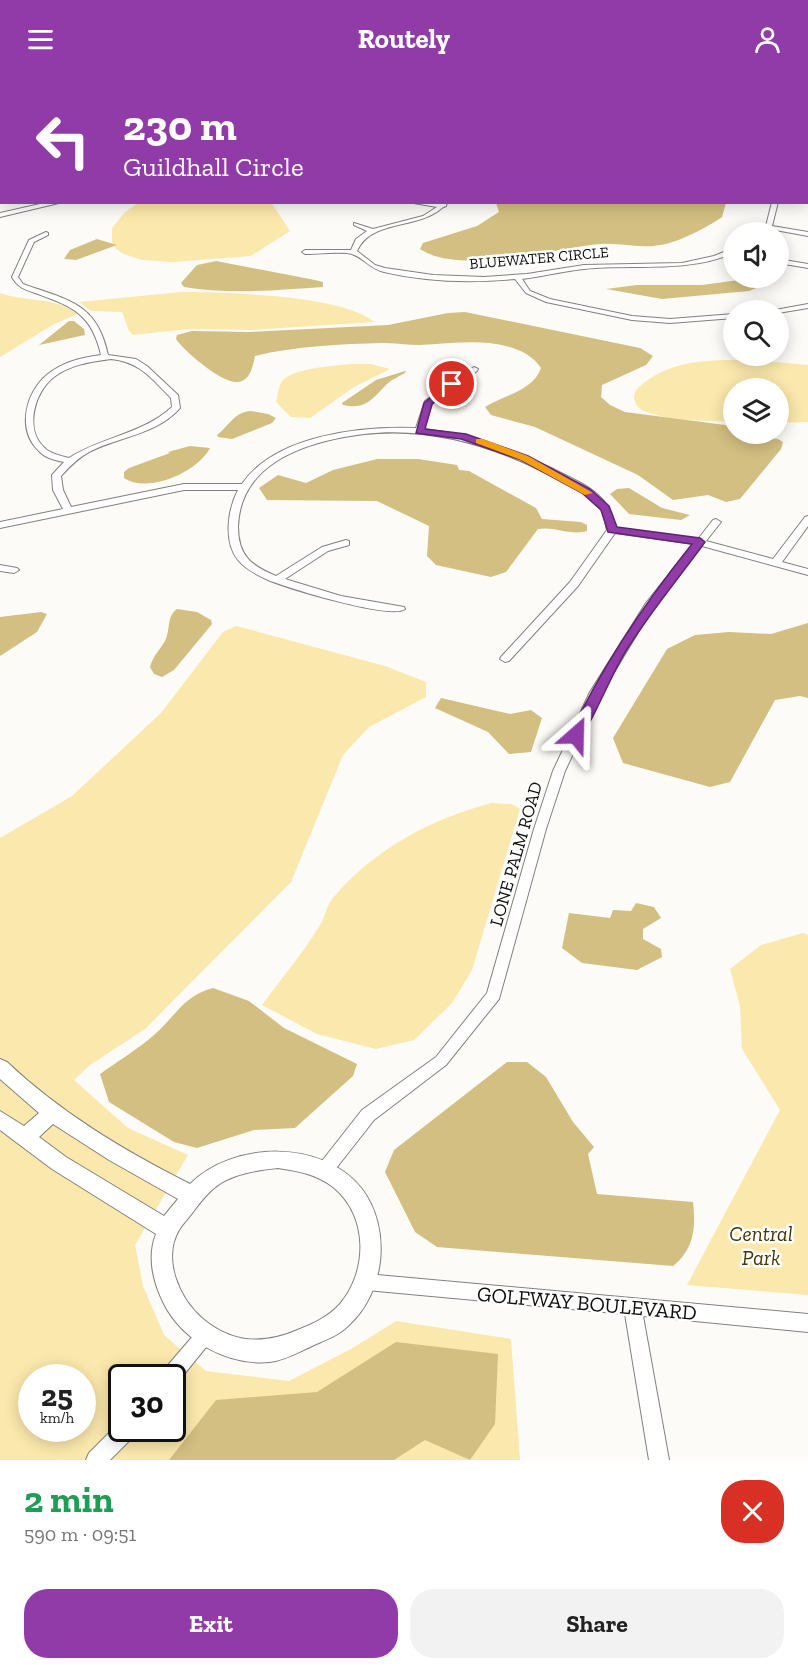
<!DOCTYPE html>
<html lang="en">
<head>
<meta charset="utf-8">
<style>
  body { margin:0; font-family:"Zilla Slab",serif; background:#f2f2f2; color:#222; height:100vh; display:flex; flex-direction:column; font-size:22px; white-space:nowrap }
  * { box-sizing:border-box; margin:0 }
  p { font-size:20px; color:#767676 }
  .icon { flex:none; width:33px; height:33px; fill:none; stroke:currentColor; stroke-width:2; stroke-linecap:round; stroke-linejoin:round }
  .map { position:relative; height:1382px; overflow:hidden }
  .sheet { display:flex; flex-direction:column; background:#fff; flex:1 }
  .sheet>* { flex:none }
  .banner { position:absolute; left:0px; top:0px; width:808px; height:126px; box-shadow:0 3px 15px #0003; background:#913ba9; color:#fff; overflow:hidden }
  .fabs { position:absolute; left:723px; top:144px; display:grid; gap:12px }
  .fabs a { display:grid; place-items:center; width:66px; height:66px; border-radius:50%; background:#fff; box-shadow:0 3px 15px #0003; font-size:30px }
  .speed { position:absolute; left:18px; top:1286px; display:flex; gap:12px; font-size:30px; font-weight:700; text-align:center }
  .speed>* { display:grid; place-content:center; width:78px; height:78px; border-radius:50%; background:#fff; box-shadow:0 3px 15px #0003; line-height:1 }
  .speed small { font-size:15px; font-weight:400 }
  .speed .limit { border:3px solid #111; border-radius:9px; background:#fff; color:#111 }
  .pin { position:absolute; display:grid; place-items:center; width:51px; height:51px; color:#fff; margin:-26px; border:3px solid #fff; border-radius:50%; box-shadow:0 2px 6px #0007 }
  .me { position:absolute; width:66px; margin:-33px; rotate:25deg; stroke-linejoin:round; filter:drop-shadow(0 0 4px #0008) }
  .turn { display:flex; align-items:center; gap:21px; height:126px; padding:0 24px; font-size:27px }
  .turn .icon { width:78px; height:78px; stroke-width:2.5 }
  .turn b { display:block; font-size:42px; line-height:51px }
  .round { display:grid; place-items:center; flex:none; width:63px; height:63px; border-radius:24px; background:#f2f2f2 }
  .headline { display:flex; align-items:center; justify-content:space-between; height:102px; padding:0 24px }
  h1 { font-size:36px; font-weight:800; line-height:45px; color:#1e9e55 }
  .button { display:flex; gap:12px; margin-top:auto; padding:12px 24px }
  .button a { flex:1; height:69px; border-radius:24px; background:#913ba9; color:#fff; font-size:24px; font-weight:800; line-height:69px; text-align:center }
  .button a+a { background:#f2f2f2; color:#222 }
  header { display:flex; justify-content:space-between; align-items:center; height:78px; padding:0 24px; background:#913ba9; color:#fff; font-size:27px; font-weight:800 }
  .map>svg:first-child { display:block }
</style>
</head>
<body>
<header><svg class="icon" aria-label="menu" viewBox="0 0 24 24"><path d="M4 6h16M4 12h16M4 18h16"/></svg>Routely<svg class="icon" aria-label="person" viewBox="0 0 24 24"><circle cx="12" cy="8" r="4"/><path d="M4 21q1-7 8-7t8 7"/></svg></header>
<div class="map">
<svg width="808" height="1382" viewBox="0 0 808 1382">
  <rect width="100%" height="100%" fill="#fdfbf7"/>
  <g fill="#fbe8ac" fill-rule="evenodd">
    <path d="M271 124 290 153 251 178 173 184 142 182 124 176 116 171 112 164V150L125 134 138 125Z"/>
    <path d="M181 214C222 214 344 217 374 244L252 252 188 251 133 257 129 253 122 234 91 233 79 224Z"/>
    <path d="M0 215C24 224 59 219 78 236L54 246 0 279Z"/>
    <path d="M753 282 808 287V344L779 345 778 310H734L733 344C713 343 653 343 638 329 632 322 633 314 639 309 672 280 711 282 753 282Z"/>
    <path d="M350 286H371L390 291 354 309 310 340 291 339 276 324C278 318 278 310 281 305 289 290 334 288 350 286Z"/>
    <path d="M236 548 385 588 426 604V619L369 649 343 677 291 804 145 951 90 987 74 1002 128 1050 188 1077 135 1167 143 1208 164 1257 206 1293 289 1303 351 1271 396 1243 511 1261 520 1382H0V760L72 718 161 635 223 554ZM32 1299H82V1350H32ZM122 1299H172V1350H122Z"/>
    <path d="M492 725 512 726 520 731 472 892 452 925 414 962 376 971 317 956 262 927C281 901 302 876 319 849 325 840 326 828 333 820 373 772 432 740 492 725Z"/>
    <path d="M803 855 808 857V1217L687 1207 780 1032 742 971 740 928 730 891 761 867Z"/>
  </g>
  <g fill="#d2bf81">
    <path d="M496 125V124L726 125 722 139C708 149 677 165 660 167 641 171 620 164 600 166 554 170 460 198 420 171L423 165 477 148 499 134Z"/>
    <path d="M97 161 117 167 76 182 64 181 70 172Z"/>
    <path d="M216 183 315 202 323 204V209C276 212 231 217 184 209L181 205 197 187Z"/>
    <path d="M754 200H764L771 204 749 213 662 221 606 211 637 207H702Z"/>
    <path d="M465 234 640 270 653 278 646 287 602 307 601 319 610 327 625 334 733 348 734 356 778 361 783 364 781 371 740 421 726 424 708 417 673 422 638 397 535 349 491 337 485 329C504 317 533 313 541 290 530 273 508 267 489 265 466 263 443 266 420 267 408 267 395 265 383 265 341 266 295 268 255 278 253 287 251 299 242 303 227 311 184 273 176 261L177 257 192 253 249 254 388 247 448 235Z"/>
    <path d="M69 243H74L84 251 85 257 39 267Z"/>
    <path d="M405 293 406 294C401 298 392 301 387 306 372 321 366 332 343 327L342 325 376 302Z"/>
    <path d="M251 333 268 336 276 340 272 345 232 361 218 359 217 357C230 347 234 334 251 333Z"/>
    <path d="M190 368 210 370C198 394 148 416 124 400V394L129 390 170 375 168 374Z"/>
    <path d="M377 381H418L457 387 459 392 469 393 536 430 542 441 581 444 587 447V453C570 458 555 448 538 451L506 494 491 499 436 487 427 478 429 448 377 423 267 422 259 410 278 397 306 405 333 392Z"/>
    <path d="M629 410 662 430 690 437 681 442 629 436 610 416 617 411Z"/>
    <path d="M177 531 197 534 211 542 212 546 174 592 162 599 154 596 150 589C154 576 159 573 165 563 171 551 166 539 177 531Z"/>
    <path d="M41 534 47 536 37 554 0 578V539Z"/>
    <path d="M808 545V620L800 618 775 622 730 704 710 709 623 685 613 660 667 571 695 557 729 554 771 556Z"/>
    <path d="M441 620 510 636 531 632 542 640 531 674 509 676 488 654 435 630Z"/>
    <path d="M636 825 654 829 661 840 643 851V861L661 871 662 879 637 892 582 885 562 870 569 835 610 840 613 832 631 833Z"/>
    <path d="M213 910 249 923 284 950 357 986 353 998 295 1050 254 1052 197 1070 174 1064 109 1024 100 996C118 983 138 971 154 957 175 939 184 917 213 910Z"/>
    <path d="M507 984H527L546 999 573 1044 594 1069 588 1076 597 1116 693 1124C696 1150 694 1171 673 1188L437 1169 415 1154 385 1094 394 1072Z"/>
    <path d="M396 1264 498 1276 495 1346 470 1382 425 1362 394 1382H169L216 1322 317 1314Z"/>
  </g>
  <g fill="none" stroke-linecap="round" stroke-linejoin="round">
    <g stroke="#82817d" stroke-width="2">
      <g id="minor">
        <path d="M11 0H17L9 2Z"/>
        <path d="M200 0H206L197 2Z"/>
        <path d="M0 3H2L0 6Z"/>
        <rect x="807" y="65" width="1" height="4"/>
        <path d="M49 124H63L0 139V135Z"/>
        <path d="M408 124H447C445 131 448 126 442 130 417 152 371 141 357 173L375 187 385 190 433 197 484 199 527 196 584 187 682 185 714 178 734 170V175C689 194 643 187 596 190 571 191 546 198 522 201L530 213 550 221 632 238 670 241 734 236V240L670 245 632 242 546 224 526 215 515 201C472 205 427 204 384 194 370 191 364 180 352 176 344 173 315 176 305 176L302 174 305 172H351L356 161 367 153 354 147V145L373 151 423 138 437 129Z"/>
        <path d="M772 124H778L772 148 808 154V158L770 151 765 154H759L766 148Z"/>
        <path d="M46 154 48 155V157L34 164 18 199 23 206C67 222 97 224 108 277L136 281 147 288 178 317 180 330C156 357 120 358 89 374 78 380 69 389 61 398L63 412 71 429 184 406H242C275 357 361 348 416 350L425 323 474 289 478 291 477 293 432 326 424 351C471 357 508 370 551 390 569 399 589 407 602 421 611 430 613 439 616 450L698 461 713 442 716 441 721 444 706 463 773 481 805 439 808 438V448L782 484 808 491V497L702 468 654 528 602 614 565 693 546 751 499 921 446 987 374 1042 330 1098 324 1100 318 1098 316 1093 318 1088 362 1032 436 979 487 915 534 751 553 693 590 614 646 525 693 466 615 455 578 508 509 583 505 584 500 581 501 579 570 504 607 452C605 445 605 437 600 430 587 411 560 402 540 392 485 365 426 349 364 356 309 363 240 383 238 449 238 478 252 488 276 498L322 469 346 462 349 463V467L328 473 285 501 341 518 404 529 405 531C391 542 288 510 268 502 257 497 245 491 238 482 223 463 228 431 238 412H184L0 450V444L63 431 53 412 52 397 64 384C55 382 45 380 39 373 16 352 26 313 48 296 63 284 83 279 101 277 92 237 74 229 38 216 26 212 18 210 12 199L29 162ZM111 281C140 284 151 300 171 320L172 329C143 356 101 359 69 380 61 378 53 376 47 372 23 354 34 314 54 299 71 286 91 284 111 281Z"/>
        <path d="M778 181 808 186V190L778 185Z"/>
        <path d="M808 226V230L778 235V232H775Z"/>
        <path d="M0 487 17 490 19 492 14 495 0 493Z"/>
        <path d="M366 1196 808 1236V1254L643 1238 669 1382H649L625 1236 366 1212 360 1210 357 1204 360 1198Z"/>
        <path d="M205 1248 211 1251 214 1257 211 1263 177 1305 172 1307V1299H161L163 1293 199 1251Z"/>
        <path d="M121 1343 122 1350H137L135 1357 110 1382H86L89 1375Z"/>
      </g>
    </g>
    <g stroke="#82817d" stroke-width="2">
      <g id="tertiary">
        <path d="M23 0 44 2H25Z"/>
        <path d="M51 0 68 2H53Z"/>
        <path d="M808 36V41H807V36Z"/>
        <path d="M0 981 7 984C61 1035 123 1072 190 1106 233 1063 323 1061 362 1111 392 1151 385 1215 348 1248 338 1258 325 1262 312 1268 299 1274 285 1282 270 1284 228 1288 183 1263 164 1226 153 1204 147 1179 156 1156L52 1091 0 1052V1033L24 1048 39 1035 0 1001ZM53 1046 109 1082 178 1121 164 1138 66 1079 39 1059ZM278 1090C298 1093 316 1096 333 1109 369 1138 368 1194 339 1227 328 1239 314 1245 300 1251 266 1266 234 1267 203 1241 179 1221 162 1181 179 1152 183 1145 189 1140 193 1134 201 1123 210 1112 221 1105 238 1095 259 1092 278 1090Z"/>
      </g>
    </g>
    <use href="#minor" fill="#fff" fill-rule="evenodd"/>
    <use href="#tertiary" fill="#fff" fill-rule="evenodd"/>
  </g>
  <path fill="#913ba9" stroke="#5e266e" stroke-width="1.5" d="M449 304 457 306 432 326 425 351 466 356 528 378 590 411 609 428 617 449 700 460 705 464C679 500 650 534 626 573 609 601 598 632 581 660H571L570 657C602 587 644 526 692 466L608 454 601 432 582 415 521 382 461 361 416 355 424 325Z"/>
  <path fill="#f59e0b" d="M476 361H483L528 378 593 415 585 417 521 382 476 365Z"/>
  <g text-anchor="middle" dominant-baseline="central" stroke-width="5" stroke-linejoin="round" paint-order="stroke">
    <g font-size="15" fill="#0d0c0b" stroke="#fff">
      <text transform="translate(539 180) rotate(-5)">BLUEWATER CIRCLE</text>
    </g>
    <g font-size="18" fill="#0d0c0b" stroke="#fff">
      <text transform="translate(516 776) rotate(-74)">LONE PALM ROAD</text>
    </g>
    <g font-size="21" font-style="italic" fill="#423500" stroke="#fff">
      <text x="761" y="1155">Central<tspan x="761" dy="24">Park</tspan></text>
    </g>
    <g font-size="21" fill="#0d0c0b" stroke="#fff">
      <text transform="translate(587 1225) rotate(5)">GOLFWAY BOULEVARD</text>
    </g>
  </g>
</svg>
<div class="fabs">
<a><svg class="icon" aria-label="sound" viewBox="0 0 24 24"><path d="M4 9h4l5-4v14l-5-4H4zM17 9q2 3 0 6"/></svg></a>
<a><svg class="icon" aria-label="search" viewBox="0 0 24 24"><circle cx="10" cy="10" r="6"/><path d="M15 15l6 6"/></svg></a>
<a><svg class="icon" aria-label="layers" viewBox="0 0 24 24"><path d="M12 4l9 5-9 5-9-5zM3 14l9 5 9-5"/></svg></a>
</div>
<div class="speed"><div>25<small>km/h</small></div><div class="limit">30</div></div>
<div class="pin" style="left:452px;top:306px;background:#d93025"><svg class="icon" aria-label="arrive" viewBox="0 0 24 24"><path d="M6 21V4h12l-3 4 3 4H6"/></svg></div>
<svg class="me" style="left:576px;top:657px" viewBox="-20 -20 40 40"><path d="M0-17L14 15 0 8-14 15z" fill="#913ba9" stroke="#fff" stroke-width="4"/></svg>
<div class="banner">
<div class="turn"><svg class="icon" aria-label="left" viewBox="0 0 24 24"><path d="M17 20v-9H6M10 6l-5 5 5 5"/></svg><div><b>230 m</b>Guildhall Circle</div></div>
</div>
</div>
<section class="sheet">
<div class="headline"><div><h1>2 min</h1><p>590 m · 09:51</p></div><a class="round" style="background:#d93025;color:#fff"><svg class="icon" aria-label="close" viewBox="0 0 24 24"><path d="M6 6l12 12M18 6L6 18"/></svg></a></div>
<div class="button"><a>Exit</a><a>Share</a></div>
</section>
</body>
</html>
